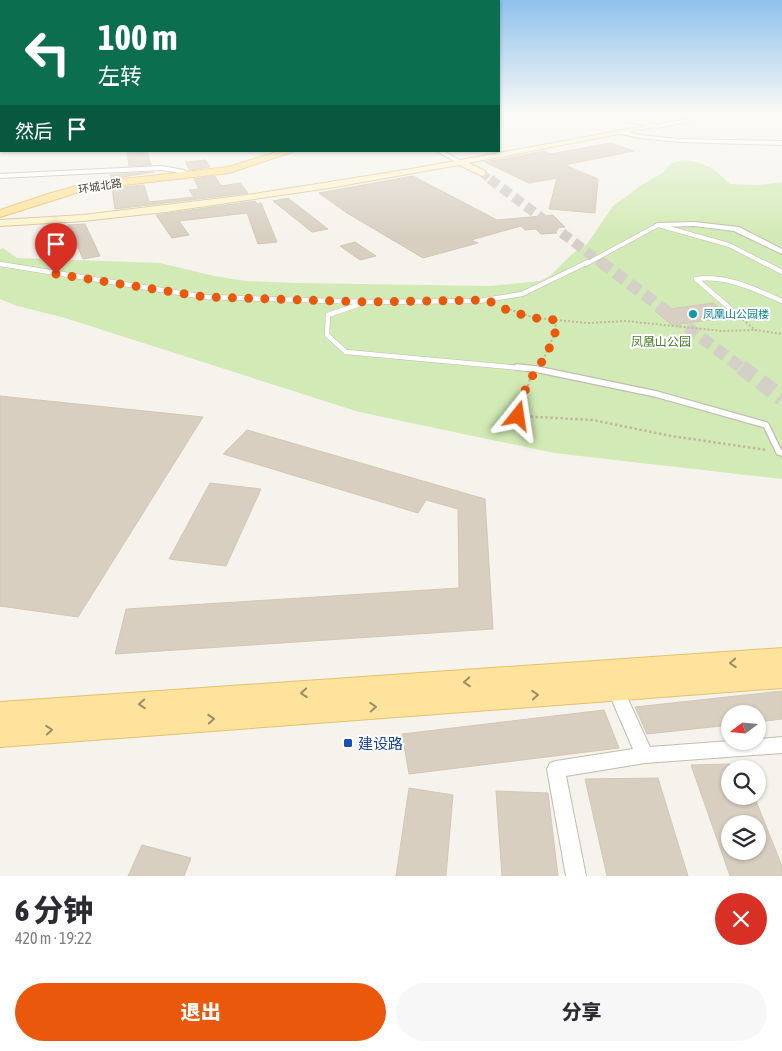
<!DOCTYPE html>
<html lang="zh">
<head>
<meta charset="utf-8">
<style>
  body { margin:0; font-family:"Asap Condensed","Noto Sans SC",sans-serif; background:#f7f7f7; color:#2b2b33; height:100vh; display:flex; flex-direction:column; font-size:19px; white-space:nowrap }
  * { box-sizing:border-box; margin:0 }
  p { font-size:16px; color:#7c7c81 }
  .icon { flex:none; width:28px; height:28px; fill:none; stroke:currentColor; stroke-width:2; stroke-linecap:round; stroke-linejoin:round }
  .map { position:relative; height:876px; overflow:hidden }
  .sheet { display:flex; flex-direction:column; background:#fff; flex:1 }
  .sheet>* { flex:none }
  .banner { position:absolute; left:0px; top:0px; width:500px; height:152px; box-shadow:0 1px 4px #0004; background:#0b6e4f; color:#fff; overflow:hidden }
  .needle { width:32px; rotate:254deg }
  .fabs { position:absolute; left:721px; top:705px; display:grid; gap:10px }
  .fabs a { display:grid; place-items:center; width:45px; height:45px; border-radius:50%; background:#fff; box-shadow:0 1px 4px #0004; font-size:25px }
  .pin { position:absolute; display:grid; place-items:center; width:42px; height:42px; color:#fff; margin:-51px -21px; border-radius:50% 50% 50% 0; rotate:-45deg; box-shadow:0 0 5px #0007 }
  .pin .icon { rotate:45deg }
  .me { position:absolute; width:55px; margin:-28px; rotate:15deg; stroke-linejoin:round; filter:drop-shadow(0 0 4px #0008) }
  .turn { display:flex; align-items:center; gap:18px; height:105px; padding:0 15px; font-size:22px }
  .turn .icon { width:65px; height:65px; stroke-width:2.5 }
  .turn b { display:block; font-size:35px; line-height:42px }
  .then { display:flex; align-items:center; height:48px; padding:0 15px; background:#0003; gap:10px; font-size:19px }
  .round { display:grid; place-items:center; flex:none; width:52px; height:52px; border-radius:26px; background:#f7f7f7 }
  .summary { display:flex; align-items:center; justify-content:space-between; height:85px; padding:0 15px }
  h1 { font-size:30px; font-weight:800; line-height:38px }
  .cta { display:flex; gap:10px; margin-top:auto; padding:10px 15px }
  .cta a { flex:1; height:58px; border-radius:30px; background:#ea580c; color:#fff; font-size:20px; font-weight:800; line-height:58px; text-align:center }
  .cta a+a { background:#f7f7f7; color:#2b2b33 }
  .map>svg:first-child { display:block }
</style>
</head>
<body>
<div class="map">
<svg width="782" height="876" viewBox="0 0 782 876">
  <rect width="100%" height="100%" fill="#f6f3ec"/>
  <path fill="#d2eab5" d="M684 160C705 162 715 169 730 184L757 185 782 182V479L554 453 359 412 65 318 17 306 0 299V249L3 248 17 258 160 263 214 276 246 281 296 283 490 286 540 281 550 276 572 254 587 244 613 206 643 184 664 172 670 164Z"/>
  <g fill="#d8cfc1" stroke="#d3c7b4" fill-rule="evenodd">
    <path d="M611 143 634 151 565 165 598 179 595 213 549 209 557 178 529 183 485 162 544 151 550 154Z"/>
    <path d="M127 151H147L151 165 129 166Z"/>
    <path d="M206 160 210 167 189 170 186 162Z"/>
    <path d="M154 172 111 179 110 175 121 174Z"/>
    <path d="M215 176 221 186 240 183 248 193 115 209 112 188 144 185 149 202 194 197 189 190 199 189 194 179Z"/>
    <path d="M413 176 497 220 553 215 565 227 552 228 557 233 541 234 536 229 525 230 521 226 471 240 478 243 423 258 347 213 319 193Z"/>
    <path d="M288 198 328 229 312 232 273 201Z"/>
    <path d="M255 201 257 204 261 203 277 242 258 244 247 213 179 221 189 235 172 238 156 215Z"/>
    <path d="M85 224 100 256 83 259 68 225Z"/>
    <path d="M355 242 376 256 360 260 340 246Z"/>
    <path d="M713 303 732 317 672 325 655 311Z"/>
    <path d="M0 396 203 417 78 617 0 606Z"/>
    <path d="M247 430 485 499 493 629 115 654 126 609 459 588 458 509 426 500 418 513 223 454Z"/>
    <path d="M210 483 261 489 226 566 169 559Z"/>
    <path d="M782 691V719L758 722V714H730V725L647 734 635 707Z"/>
    <path d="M604 710 619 748 409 774 402 734Z"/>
    <path d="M730 764V796H754L782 866V876H730L691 765ZM730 824H758V851H730Z"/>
    <path d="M658 778 688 876H607L585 779Z"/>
    <path d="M409 788 453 795 446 876H396Z"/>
    <path d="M496 791 548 793 558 876H502Z"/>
    <path d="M142 845 191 858 184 876H128Z"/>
  </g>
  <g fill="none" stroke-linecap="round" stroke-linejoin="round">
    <path stroke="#d4d0c8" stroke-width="8" stroke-dasharray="8 4" stroke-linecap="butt" d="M482 173 492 181"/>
    <path stroke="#d4d0c8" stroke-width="10" stroke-dasharray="10 5" stroke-linecap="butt" d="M490 179 603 264"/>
    <path stroke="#d4d0c8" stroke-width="12" stroke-dasharray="12 6" stroke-linecap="butt" d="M601 262 743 369"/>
    <path stroke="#d4d0c8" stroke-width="16" stroke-dasharray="16 8" stroke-linecap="butt" d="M741 367 782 398"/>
    <g stroke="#c2bbae" stroke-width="5">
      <path id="lane-far2" d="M586 264 658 225 729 245 766 264"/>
    </g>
    <g stroke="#c2bbae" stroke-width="5.5">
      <g id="lane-far1">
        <path d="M763 262 782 272"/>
        <path d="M0 264 205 297 366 302 328 315 327 335 346 352 531 369"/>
        <path d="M366 302 479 301 522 294 588 262"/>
        <path d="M731 309 696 279C726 275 755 289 782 301"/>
      </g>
    </g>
    <g stroke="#c2bbae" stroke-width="8">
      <path id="lane" d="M517 367 536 369 656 394 766 425 779 452 782 453"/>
    </g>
    <g stroke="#c2bbae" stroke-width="2">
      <g id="street">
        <path d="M700 116 702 119 656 128 653 126Z"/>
        <path d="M620 130 640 135 680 139 782 141V145L680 142 640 138 618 133Z"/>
        <rect x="0" y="147" width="1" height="4"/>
        <path d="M436 151H444L461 161 456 162Z"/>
        <path d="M162 166 184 170 190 175 187 177 180 173 162 170 0 178V174Z"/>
        <path d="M694 222 739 227 782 249V254L734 231 694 226 658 227 654 225 658 223Z"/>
        <path d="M615 682 621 684 650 747 730 741H758V739L782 737V753L645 763 566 776 586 876H566L547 769 550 763 556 761 633 749 607 689 609 684Z"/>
      </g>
    </g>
    <g stroke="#d6c79b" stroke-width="2">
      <path id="secondary" d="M594 114C609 114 650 119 660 126L469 163 485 171V175L482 176 459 165 329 188 165 212 83 221 0 226V220L83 215 247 195 411 169 646 126Z"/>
    </g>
    <g stroke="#e6c16a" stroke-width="2">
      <g id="primary">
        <path d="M279 151H295L229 173 89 189 0 217V210L51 193 88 183 228 167Z"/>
        <path d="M782 648V688L0 747V702Z"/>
      </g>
    </g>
    <g stroke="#c4b79f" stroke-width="2" stroke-dasharray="2 2" stroke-linecap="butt">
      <path d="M502 307 535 318 588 323 626 321 722 331 755 330"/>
      <path d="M737 314 755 330 782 334"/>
      <path d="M543 360 555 333 556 320"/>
    </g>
    <path stroke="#c4b79f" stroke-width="2.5" stroke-dasharray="2.5 2.5" stroke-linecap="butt" d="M530 379 519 416 593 420 671 436 767 450"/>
    <use href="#lane-far2" stroke="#fff" stroke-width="4"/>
    <use href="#lane-far1" stroke="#fff" stroke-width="4.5"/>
    <use href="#lane" stroke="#fff" stroke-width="5.5"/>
    <use href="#street" fill="#fff" fill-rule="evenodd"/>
    <use href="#secondary" fill="#fff3cd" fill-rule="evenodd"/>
    <use href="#primary" fill="#ffe39c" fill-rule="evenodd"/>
  </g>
  <defs><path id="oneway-chevron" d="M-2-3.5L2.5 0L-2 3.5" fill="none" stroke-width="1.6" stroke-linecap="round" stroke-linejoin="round" transform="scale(1.25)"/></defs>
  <g stroke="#9c8c66">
    <use href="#oneway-chevron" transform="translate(733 663) rotate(176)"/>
    <use href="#oneway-chevron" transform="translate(467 682) rotate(176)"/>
    <use href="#oneway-chevron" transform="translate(304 693) rotate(176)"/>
    <use href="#oneway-chevron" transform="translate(535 695) rotate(-4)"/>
    <use href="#oneway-chevron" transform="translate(142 704) rotate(176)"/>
    <use href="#oneway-chevron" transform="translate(373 707) rotate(-4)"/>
    <use href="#oneway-chevron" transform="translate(211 719) rotate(-4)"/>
    <use href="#oneway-chevron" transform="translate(49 730) rotate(-4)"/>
  </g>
  <linearGradient id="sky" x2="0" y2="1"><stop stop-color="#8fc1ec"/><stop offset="0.48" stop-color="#fbfaf6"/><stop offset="1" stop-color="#fbfaf6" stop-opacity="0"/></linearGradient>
  <rect width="782" height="237" fill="url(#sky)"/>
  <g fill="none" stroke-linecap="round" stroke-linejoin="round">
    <path stroke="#ea580c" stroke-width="9" stroke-dasharray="0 16.2" d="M56 274 205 297 366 302 487 300 509 311 535 318 556 320 555 333 547 354 527 384 518 416"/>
  </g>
  <circle fill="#0f9aa8" stroke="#fff" stroke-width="2" cx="693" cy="314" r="5"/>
  <rect fill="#1a4fb4" stroke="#fff" stroke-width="2" x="343" y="738" width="10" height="10" rx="2.5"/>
  <g text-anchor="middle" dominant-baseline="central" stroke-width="4" stroke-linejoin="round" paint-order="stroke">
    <g font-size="11" fill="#4b4439" stroke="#fff">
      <text transform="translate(100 186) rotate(-9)">环城北路</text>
    </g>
    <g font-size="11" fill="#0d838f" stroke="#fff" text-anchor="start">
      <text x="703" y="314">凤凰山公园楼</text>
    </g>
    <g font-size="12" fill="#4a7f2a" stroke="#fff">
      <text x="661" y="342">凤凰山公园</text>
    </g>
    <g font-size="15" fill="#164399" stroke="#fff" text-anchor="start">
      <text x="358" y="743">建设路</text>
    </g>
  </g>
</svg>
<div class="fabs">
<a><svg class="needle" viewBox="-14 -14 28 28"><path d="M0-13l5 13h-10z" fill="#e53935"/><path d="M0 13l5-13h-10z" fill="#7c7c81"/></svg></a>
<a><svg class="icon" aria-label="search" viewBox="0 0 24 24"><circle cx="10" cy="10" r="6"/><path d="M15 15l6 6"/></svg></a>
<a><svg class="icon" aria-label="layers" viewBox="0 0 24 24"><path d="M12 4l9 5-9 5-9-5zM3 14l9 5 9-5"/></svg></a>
</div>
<div class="pin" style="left:56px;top:274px;background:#d93025"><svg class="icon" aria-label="arrive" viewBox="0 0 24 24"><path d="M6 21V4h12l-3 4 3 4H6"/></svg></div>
<svg class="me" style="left:518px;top:416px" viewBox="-20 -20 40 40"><path d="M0-17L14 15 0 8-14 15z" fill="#ea580c" stroke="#fff" stroke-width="4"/></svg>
<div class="banner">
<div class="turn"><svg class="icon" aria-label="left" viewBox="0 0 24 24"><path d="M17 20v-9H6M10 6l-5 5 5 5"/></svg><div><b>100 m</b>左转</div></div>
<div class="then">然后<svg class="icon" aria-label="arrive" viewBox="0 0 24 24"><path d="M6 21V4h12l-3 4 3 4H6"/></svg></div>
</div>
</div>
<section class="sheet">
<div class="summary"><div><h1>6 分钟</h1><p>420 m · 19:22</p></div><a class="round" style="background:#d93025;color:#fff"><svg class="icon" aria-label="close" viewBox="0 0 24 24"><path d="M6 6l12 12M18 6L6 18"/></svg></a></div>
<div class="cta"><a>退出</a><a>分享</a></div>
</section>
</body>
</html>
